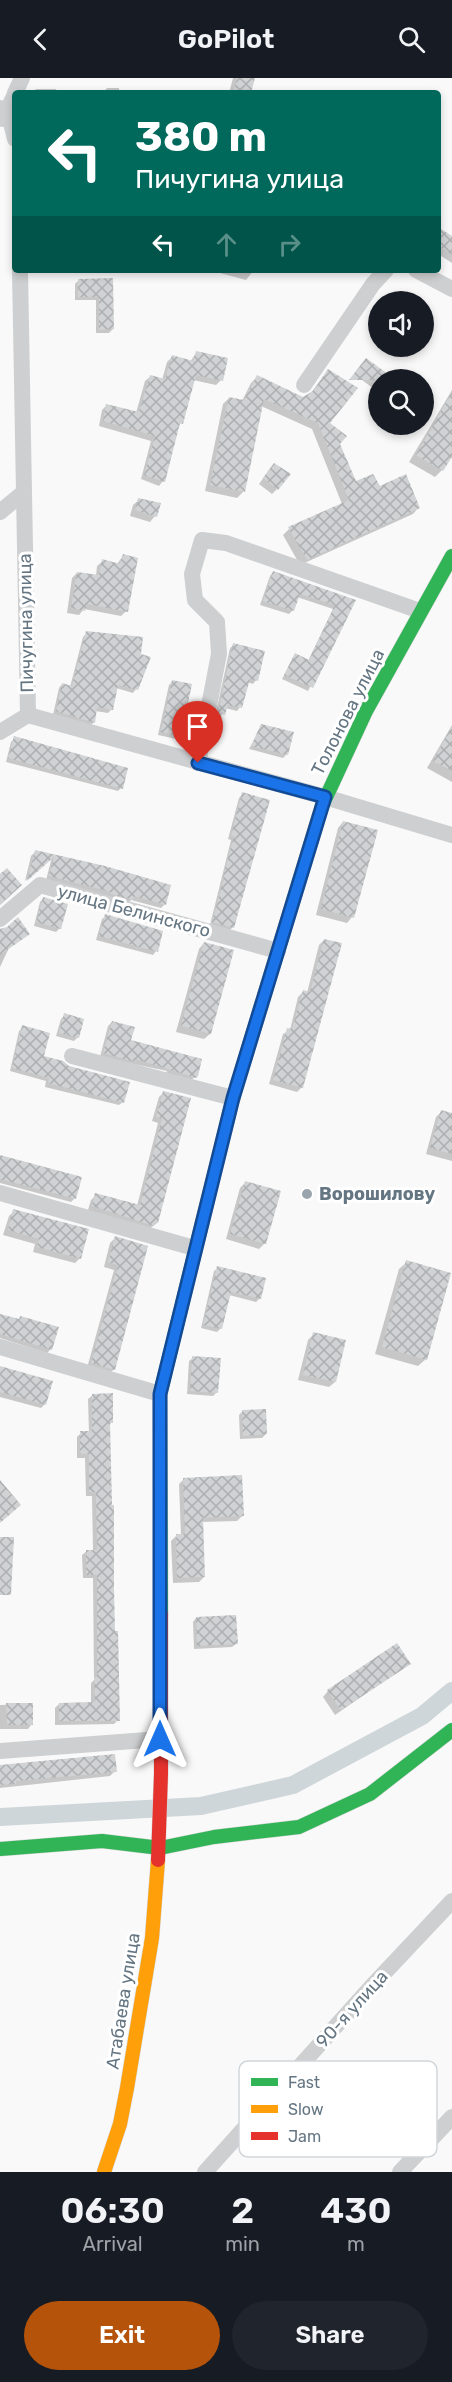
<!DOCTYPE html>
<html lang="en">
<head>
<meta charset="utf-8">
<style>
  body { margin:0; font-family:Rubik,sans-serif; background:#20242c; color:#f1f3f6; height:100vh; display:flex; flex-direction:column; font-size:22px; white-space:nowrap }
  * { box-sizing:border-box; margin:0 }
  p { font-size:20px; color:#9ea1a6 }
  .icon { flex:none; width:33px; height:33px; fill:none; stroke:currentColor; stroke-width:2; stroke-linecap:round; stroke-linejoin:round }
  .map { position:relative; height:2094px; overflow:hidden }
  .details { display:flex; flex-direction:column; background:#171b24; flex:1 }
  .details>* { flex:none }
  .hud { position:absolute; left:12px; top:12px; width:429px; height:183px; border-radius:6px; box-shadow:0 3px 9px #0003; background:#00695c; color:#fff; overflow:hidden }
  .buttons { position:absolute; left:368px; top:213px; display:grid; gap:12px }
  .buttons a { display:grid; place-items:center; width:66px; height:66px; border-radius:50%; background:#171b24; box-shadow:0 3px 9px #0003; font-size:30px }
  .pin { position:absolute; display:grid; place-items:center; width:51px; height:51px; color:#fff; margin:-62px -26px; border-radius:50% 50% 50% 0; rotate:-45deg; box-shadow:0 0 6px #0007 }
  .pin .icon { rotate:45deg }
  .me { position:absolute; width:66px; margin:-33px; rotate:0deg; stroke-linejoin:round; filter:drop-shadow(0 0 4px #0008) }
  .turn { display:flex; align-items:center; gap:21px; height:126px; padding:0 24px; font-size:27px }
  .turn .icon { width:78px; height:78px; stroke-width:2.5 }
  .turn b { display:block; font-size:42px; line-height:51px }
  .lanes { display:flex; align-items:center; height:57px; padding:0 24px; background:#0003; justify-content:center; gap:30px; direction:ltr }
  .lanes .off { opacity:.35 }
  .eta { display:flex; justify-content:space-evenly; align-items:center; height:102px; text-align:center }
  .eta b { font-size:36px; font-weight:600; line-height:42px }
  .button { display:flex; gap:12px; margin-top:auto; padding:12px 24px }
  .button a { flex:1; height:69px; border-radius:36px; background:#b45309; color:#fff; font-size:24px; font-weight:600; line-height:69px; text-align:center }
  .button a+a { background:#20242c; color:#f1f3f6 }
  header { display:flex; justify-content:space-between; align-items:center; height:78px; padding:0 24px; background:#171b24; font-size:27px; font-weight:600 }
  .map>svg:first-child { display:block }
</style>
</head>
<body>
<header><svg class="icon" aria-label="back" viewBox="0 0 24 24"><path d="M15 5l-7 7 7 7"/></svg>GoPilot<svg class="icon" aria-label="search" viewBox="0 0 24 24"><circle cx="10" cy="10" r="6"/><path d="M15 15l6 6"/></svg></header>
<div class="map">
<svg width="452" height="2094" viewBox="0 0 452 2094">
  <defs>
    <pattern id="building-cross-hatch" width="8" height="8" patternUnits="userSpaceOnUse" patternTransform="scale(1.5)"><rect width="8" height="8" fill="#d0d2d3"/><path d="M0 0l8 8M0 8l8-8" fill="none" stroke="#acafb1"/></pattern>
  </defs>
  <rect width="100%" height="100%" fill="#f9f9f9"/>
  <g fill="#0003">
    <path d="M233 0H254L250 15H229Z"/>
    <path d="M107 10H119V15H103Z"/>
    <path d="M36 11H56L57 15H33Z"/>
    <path d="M438 151 452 160V185L438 176Z"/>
    <path d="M209 192H254L246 202Z"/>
    <path d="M79 202H111L113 251 109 255H96V222H75V206Z"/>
    <path d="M196 275 221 302 216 307 193 302 181 345 177 350 163 403 159 408 141 401 151 363 99 348 102 332 106 328 136 335 145 303 150 299 162 302 167 284 172 279 190 284Z"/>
    <path d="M328 293V345L355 405 380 410 419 429 413 436 300 487 283 457 289 451 342 426 312 351 261 328 243 414 237 420 205 413 223 326 229 320 242 323 251 305 257 299 304 320 310 316Z"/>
    <path d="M354 296 378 302V314Z"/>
    <path d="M452 312V376L442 392 435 399 409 384Z"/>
    <path d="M269 392 277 411 272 416 259 406Z"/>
    <path d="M139 422 155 438 150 444 130 438 133 427Z"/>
    <path d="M123 478 126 533 121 538 84 531 79 537 67 535 72 500 77 495 96 498 97 488 103 483 117 486Z"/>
    <path d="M273 494 354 523 308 613 282 601 295 577 308 583 333 531 297 519 292 533 289 536 260 527 270 498Z"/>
    <path d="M87 555 136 611 133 615 116 610 112 631 108 635 95 633 94 644 90 648 53 637 59 610 62 606 70 609 83 559Z"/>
    <path d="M234 567 256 602 253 606 247 604 240 629 237 633 225 630 220 640 215 639 230 570Z"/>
    <path d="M173 603 179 657 176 661 158 657 169 607Z"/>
    <path d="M452 647V704L427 690Z"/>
    <path d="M262 648 287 676 283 680 249 671Z"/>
    <path d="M15 660 121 710 118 713 6 684 11 664Z"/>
    <path d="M243 716 233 849 229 853 210 847 231 762 228 761 239 720Z"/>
    <path d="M343 744 352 839 347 845 316 837 338 750Z"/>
    <path d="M35 774 104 789 165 826 161 830 131 822 128 825 46 802 52 779 25 803 31 778Z"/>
    <path d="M44 820 60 850 56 854 34 848 40 824Z"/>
    <path d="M106 838 156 873 153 877 96 862 102 841Z"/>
    <path d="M0 853 9 870 0 889Z"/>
    <path d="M324 862 302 1009 297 1014 269 1006 283 956 290 952 298 919 303 914 307 915 319 867Z"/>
    <path d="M204 865 232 873 210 956 204 961 176 954 199 871Z"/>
    <path d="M65 937 78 959 74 963 56 958 61 941Z"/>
    <path d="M112 944 129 963 195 999 191 1002 166 996 167 993 100 979 108 948Z"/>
    <path d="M23 949 42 979 123 1024 119 1027 45 1009 46 1003 10 993 19 953Z"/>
    <path d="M164 1014 157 1145 148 1152 88 1132 91 1122 96 1117 137 1128 158 1045 152 1043 159 1019Z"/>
    <path d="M441 1034 452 1037V1083L426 1076 436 1039Z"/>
    <path d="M0 1078 75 1120 71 1124 0 1105Z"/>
    <path d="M245 1105 265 1165 259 1171 226 1161 240 1110Z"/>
    <path d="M14 1133 80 1180 75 1185 33 1174 35 1166 3 1157 9 1138Z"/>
    <path d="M115 1160 147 1169 114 1291 109 1296 87 1290 114 1192 104 1189 110 1165Z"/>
    <path d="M407 1184 426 1281 418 1288 375 1276 399 1191Z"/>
    <path d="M218 1190 260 1220 256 1224 229 1217 221 1250 217 1254 201 1250 214 1193Z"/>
    <path d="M0 1237 51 1271 47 1275 0 1260Z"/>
    <path d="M314 1256 344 1263 335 1304 329 1309 298 1302 308 1262Z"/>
    <path d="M193 1280 217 1314 213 1318 187 1316 189 1283Z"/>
    <path d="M0 1290 45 1326 41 1330 0 1319Z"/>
    <path d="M93 1317 112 1344 108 1348 112 1510 118 1642 114 1646 55 1647V1630L59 1626H91V1605L94 1602 93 1500H83L82 1477 87 1473H93L92 1418H86L85 1380H77V1359L81 1355H89L88 1321Z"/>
    <path d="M243 1333 266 1356 262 1360 240 1361 239 1337Z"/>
    <path d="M184 1401 242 1438 237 1443 201 1444 204 1499 199 1504 173 1505 171 1463 176 1458 181 1457 179 1406Z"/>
    <path d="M196 1540 236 1566 232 1569 194 1571 193 1544Z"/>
    <path d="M409 1586 335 1637 323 1619 328 1613Z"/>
    <path d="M31 1626 32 1646 28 1651H0V1627Z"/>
    <path d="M0 1689 115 1693 110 1698 0 1710Z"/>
  </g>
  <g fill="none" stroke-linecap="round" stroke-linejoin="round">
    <path stroke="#ced6d9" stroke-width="18" d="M0 1739 201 1728 293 1707 422 1638 452 1613"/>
  </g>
  <g fill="url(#building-cross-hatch)">
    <path d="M237 0H255L251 15H233Z"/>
    <path d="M438 149 452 158V177L438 167Z"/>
    <path d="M113 200 114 251 99 252V219H78V201Z"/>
    <path d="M196 273 228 280 223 303 196 297 183 346 180 345 165 404 144 397 155 358 103 343 106 326 139 334 150 297 165 301 172 277 193 283Z"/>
    <path d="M366 280 396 302H349Z"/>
    <path d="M328 291 358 310 330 345 347 358 340 366 356 403 373 396 380 408 406 396 420 430 307 482 288 449 349 422 318 345 264 321 245 414 210 407 229 319 244 322 257 297 303 319 313 313Z"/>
    <path d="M452 314V379L443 393 416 377Z"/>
    <path d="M274 385 291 396 278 412 263 400Z"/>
    <path d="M138 420 161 425 157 439 135 432Z"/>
    <path d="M123 476 138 480 128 534 87 526 85 533 71 530 77 494 99 497 102 481 120 486Z"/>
    <path d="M273 493 356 522 313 610 284 597 295 575 309 582 335 527 300 516 294 533 263 523Z"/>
    <path d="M86 553 143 559 141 576 151 579 138 612 118 607 113 632 97 629 95 645 56 633 62 605 72 608Z"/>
    <path d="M233 565 265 573 258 603 250 601 242 630 228 627 225 637 218 635Z"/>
    <path d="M172 602 192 606 181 658 161 654Z"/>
    <path d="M261 646 294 654 288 677 251 668Z"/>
    <path d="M452 648V693L433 683Z"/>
    <path d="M14 658 128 690 123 711 8 680Z"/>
    <path d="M242 714 270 722 234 850 212 844 224 800 223 799 234 758H231Z"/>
    <path d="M343 743 378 752 354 840 321 831Z"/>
    <path d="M35 772 105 788 171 807 166 827 134 818 133 822 111 816V814L49 798 54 779 27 803Z"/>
    <path d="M7 790 22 807 0 827V796Z"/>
    <path d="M43 819 68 826 61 851 36 844Z"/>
    <path d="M105 836 163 853 158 874 99 858Z"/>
    <path d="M18 839 30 856 0 877V851L7 849Z"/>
    <path d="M324 861 342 865 303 1010 273 1002 287 950 292 951 303 912 310 914Z"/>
    <path d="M204 864 234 872 211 956 181 948Z"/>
    <path d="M64 935 84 941 79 960 59 955Z"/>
    <path d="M112 943 135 949 131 962 202 981 198 998 196 1000 136 981 135 984 103 975Z"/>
    <path d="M22 947 50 955 44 978 63 983 69 988 130 1004 124 1025 48 1005 49 1000 12 990Z"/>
    <path d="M163 1013 191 1020 158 1145H155L154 1148 92 1128 95 1115 140 1127 162 1040 156 1039Z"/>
    <path d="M441 1032 452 1035V1076L430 1070Z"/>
    <path d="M0 1077 82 1099 76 1121 0 1101Z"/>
    <path d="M245 1103 281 1113 266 1166 230 1156Z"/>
    <path d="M13 1131 89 1151 81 1181 37 1169 39 1161 8 1152Z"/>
    <path d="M115 1158 148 1168 115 1292 91 1285 118 1187 108 1184Z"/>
    <path d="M406 1182 451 1195 427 1282 382 1269Z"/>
    <path d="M217 1188 266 1200 261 1221 231 1214 222 1251 203 1247Z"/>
    <path d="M0 1236 19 1241 20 1238 59 1249 52 1272 0 1256Z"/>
    <path d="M313 1254 346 1262 336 1304 303 1297Z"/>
    <path d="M192 1278 221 1280 218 1315 190 1313Z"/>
    <path d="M0 1288 53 1303 46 1327 0 1314Z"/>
    <path d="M113 1315V1345H110L112 1427H114V1510L115 1553H118L120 1643H59V1625L95 1624 94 1599H97V1497H86V1472H97L96 1414H89V1376H80V1353H92V1316Z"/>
    <path d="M266 1331 267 1356 243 1358 242 1332Z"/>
    <path d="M242 1397 244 1438 203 1440 205 1499 177 1500 176 1456H185L183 1400Z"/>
    <path d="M0 1402 21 1427 0 1445Z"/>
    <path d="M0 1459H14L11 1517H0Z"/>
    <path d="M236 1537 238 1566 197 1568 196 1539Z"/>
    <path d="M397 1565 411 1586 341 1632 327 1612Z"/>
    <path d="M6 1625H33V1647H7Z"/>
    <path d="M115 1676 117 1694 16 1703V1706L0 1707V1687Z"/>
  </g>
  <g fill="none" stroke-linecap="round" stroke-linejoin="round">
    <g stroke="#d5d6d7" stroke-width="15">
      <g id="fast">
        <path d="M322 728 366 633 452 478"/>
        <path d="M161 1536 160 1316 202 1145"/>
        <path d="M0 1771 102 1763 160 1770 214 1759 299 1749 370 1716 452 1652"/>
      </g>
    </g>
    <g stroke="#d5d6d7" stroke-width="15">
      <g id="slow">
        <path d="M202 1145 233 1020 322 728"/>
        <path d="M104 2094 120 2046 127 2010 152 1860 158 1782"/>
      </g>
    </g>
    <g stroke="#d5d6d7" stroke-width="15">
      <path id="jam" d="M158 1782 161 1696V1536"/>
    </g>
    <g stroke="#cecfd0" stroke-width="16">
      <path d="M15 15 22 0"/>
      <path d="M0 30 8 33 15 61"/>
      <path d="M3 41 15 16"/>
      <path d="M20 192 28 637"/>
      <path d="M416 192 452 211"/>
      <path d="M304 307 373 206 386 192"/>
      <path d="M0 434 23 415"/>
      <path d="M28 637 325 719 452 757"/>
      <path d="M0 654 28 637"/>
      <path d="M198 685 219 576 217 544 195 522 192 496 202 462 226 465 420 533"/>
      <path d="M0 841 40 807 278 873"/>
      <path d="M72 978 233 1020"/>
      <path d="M0 1115 194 1170"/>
      <path d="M0 1269 160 1316"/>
      <path d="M0 1673 160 1661"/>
      <path d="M205 2094 371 1909 452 1823"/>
      <path d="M400 2094 452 2039"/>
    </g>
    <use href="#fast" stroke="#30b455" stroke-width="14"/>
    <use href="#slow" stroke="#ff9f0a" stroke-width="14"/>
    <use href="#jam" stroke="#e5322d" stroke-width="14"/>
  </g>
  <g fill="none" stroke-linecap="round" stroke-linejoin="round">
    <g stroke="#114b97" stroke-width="15">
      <path id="route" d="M160 1661V1316L233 1020 325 719 198 685"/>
    </g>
    <use href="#route" stroke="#1a73e8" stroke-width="10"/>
  </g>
  <circle fill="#99a4ac" stroke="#fff" stroke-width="2" cx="307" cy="1116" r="6"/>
  <g text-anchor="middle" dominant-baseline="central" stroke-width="6" stroke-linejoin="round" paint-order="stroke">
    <g font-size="18" fill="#657683" stroke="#fff">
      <text transform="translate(26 545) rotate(-91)">Пичугина улица</text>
      <text transform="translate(348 634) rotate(-63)">Толонова улица</text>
      <text transform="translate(134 833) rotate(15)">улица Белинского</text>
      <text transform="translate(123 1923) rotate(-81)">Атабаева улица</text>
      <text transform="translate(352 1931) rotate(-48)">90-я улица</text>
    </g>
    <g font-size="18" font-weight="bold" fill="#657683" stroke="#fff" text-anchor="start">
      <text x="319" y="1116">Ворошилову</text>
    </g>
  </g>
  <rect x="239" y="1983" width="198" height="96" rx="9" fill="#fff" stroke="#d1d6da" stroke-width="1.5"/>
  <rect x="251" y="2000" width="27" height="8" fill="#30b455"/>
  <rect x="251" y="2027" width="27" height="8" fill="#ff9f0a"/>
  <rect x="251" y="2054" width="27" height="8" fill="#e5322d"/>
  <g font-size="16" fill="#657683">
    <text x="288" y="2010">Fast</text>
    <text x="288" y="2037">Slow</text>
    <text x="288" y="2064">Jam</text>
  </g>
</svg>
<div class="buttons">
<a><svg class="icon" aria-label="sound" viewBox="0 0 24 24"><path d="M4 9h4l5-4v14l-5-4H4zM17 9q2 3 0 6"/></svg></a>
<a><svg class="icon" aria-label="search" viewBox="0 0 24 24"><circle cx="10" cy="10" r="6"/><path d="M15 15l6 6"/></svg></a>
</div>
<div class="pin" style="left:198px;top:685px;background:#d93025"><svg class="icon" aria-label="arrive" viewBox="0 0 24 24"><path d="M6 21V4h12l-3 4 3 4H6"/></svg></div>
<svg class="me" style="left:160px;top:1661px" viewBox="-20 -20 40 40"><path d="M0-17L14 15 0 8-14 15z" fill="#1a73e8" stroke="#fff" stroke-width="4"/></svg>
<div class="hud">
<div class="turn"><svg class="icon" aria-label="left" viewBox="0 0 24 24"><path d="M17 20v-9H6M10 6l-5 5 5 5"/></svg><div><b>380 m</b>Пичугина улица</div></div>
<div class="lanes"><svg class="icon" aria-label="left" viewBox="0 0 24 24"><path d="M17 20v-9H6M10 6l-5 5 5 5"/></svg><svg class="icon off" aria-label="ahead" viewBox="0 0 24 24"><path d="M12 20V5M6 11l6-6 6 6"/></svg><svg class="icon off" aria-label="right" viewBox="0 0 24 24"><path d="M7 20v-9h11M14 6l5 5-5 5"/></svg></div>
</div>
</div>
<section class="details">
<div class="eta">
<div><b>06:30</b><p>Arrival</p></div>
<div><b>2</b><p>min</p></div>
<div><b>430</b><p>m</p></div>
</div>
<div class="button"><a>Exit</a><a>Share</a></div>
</section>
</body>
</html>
